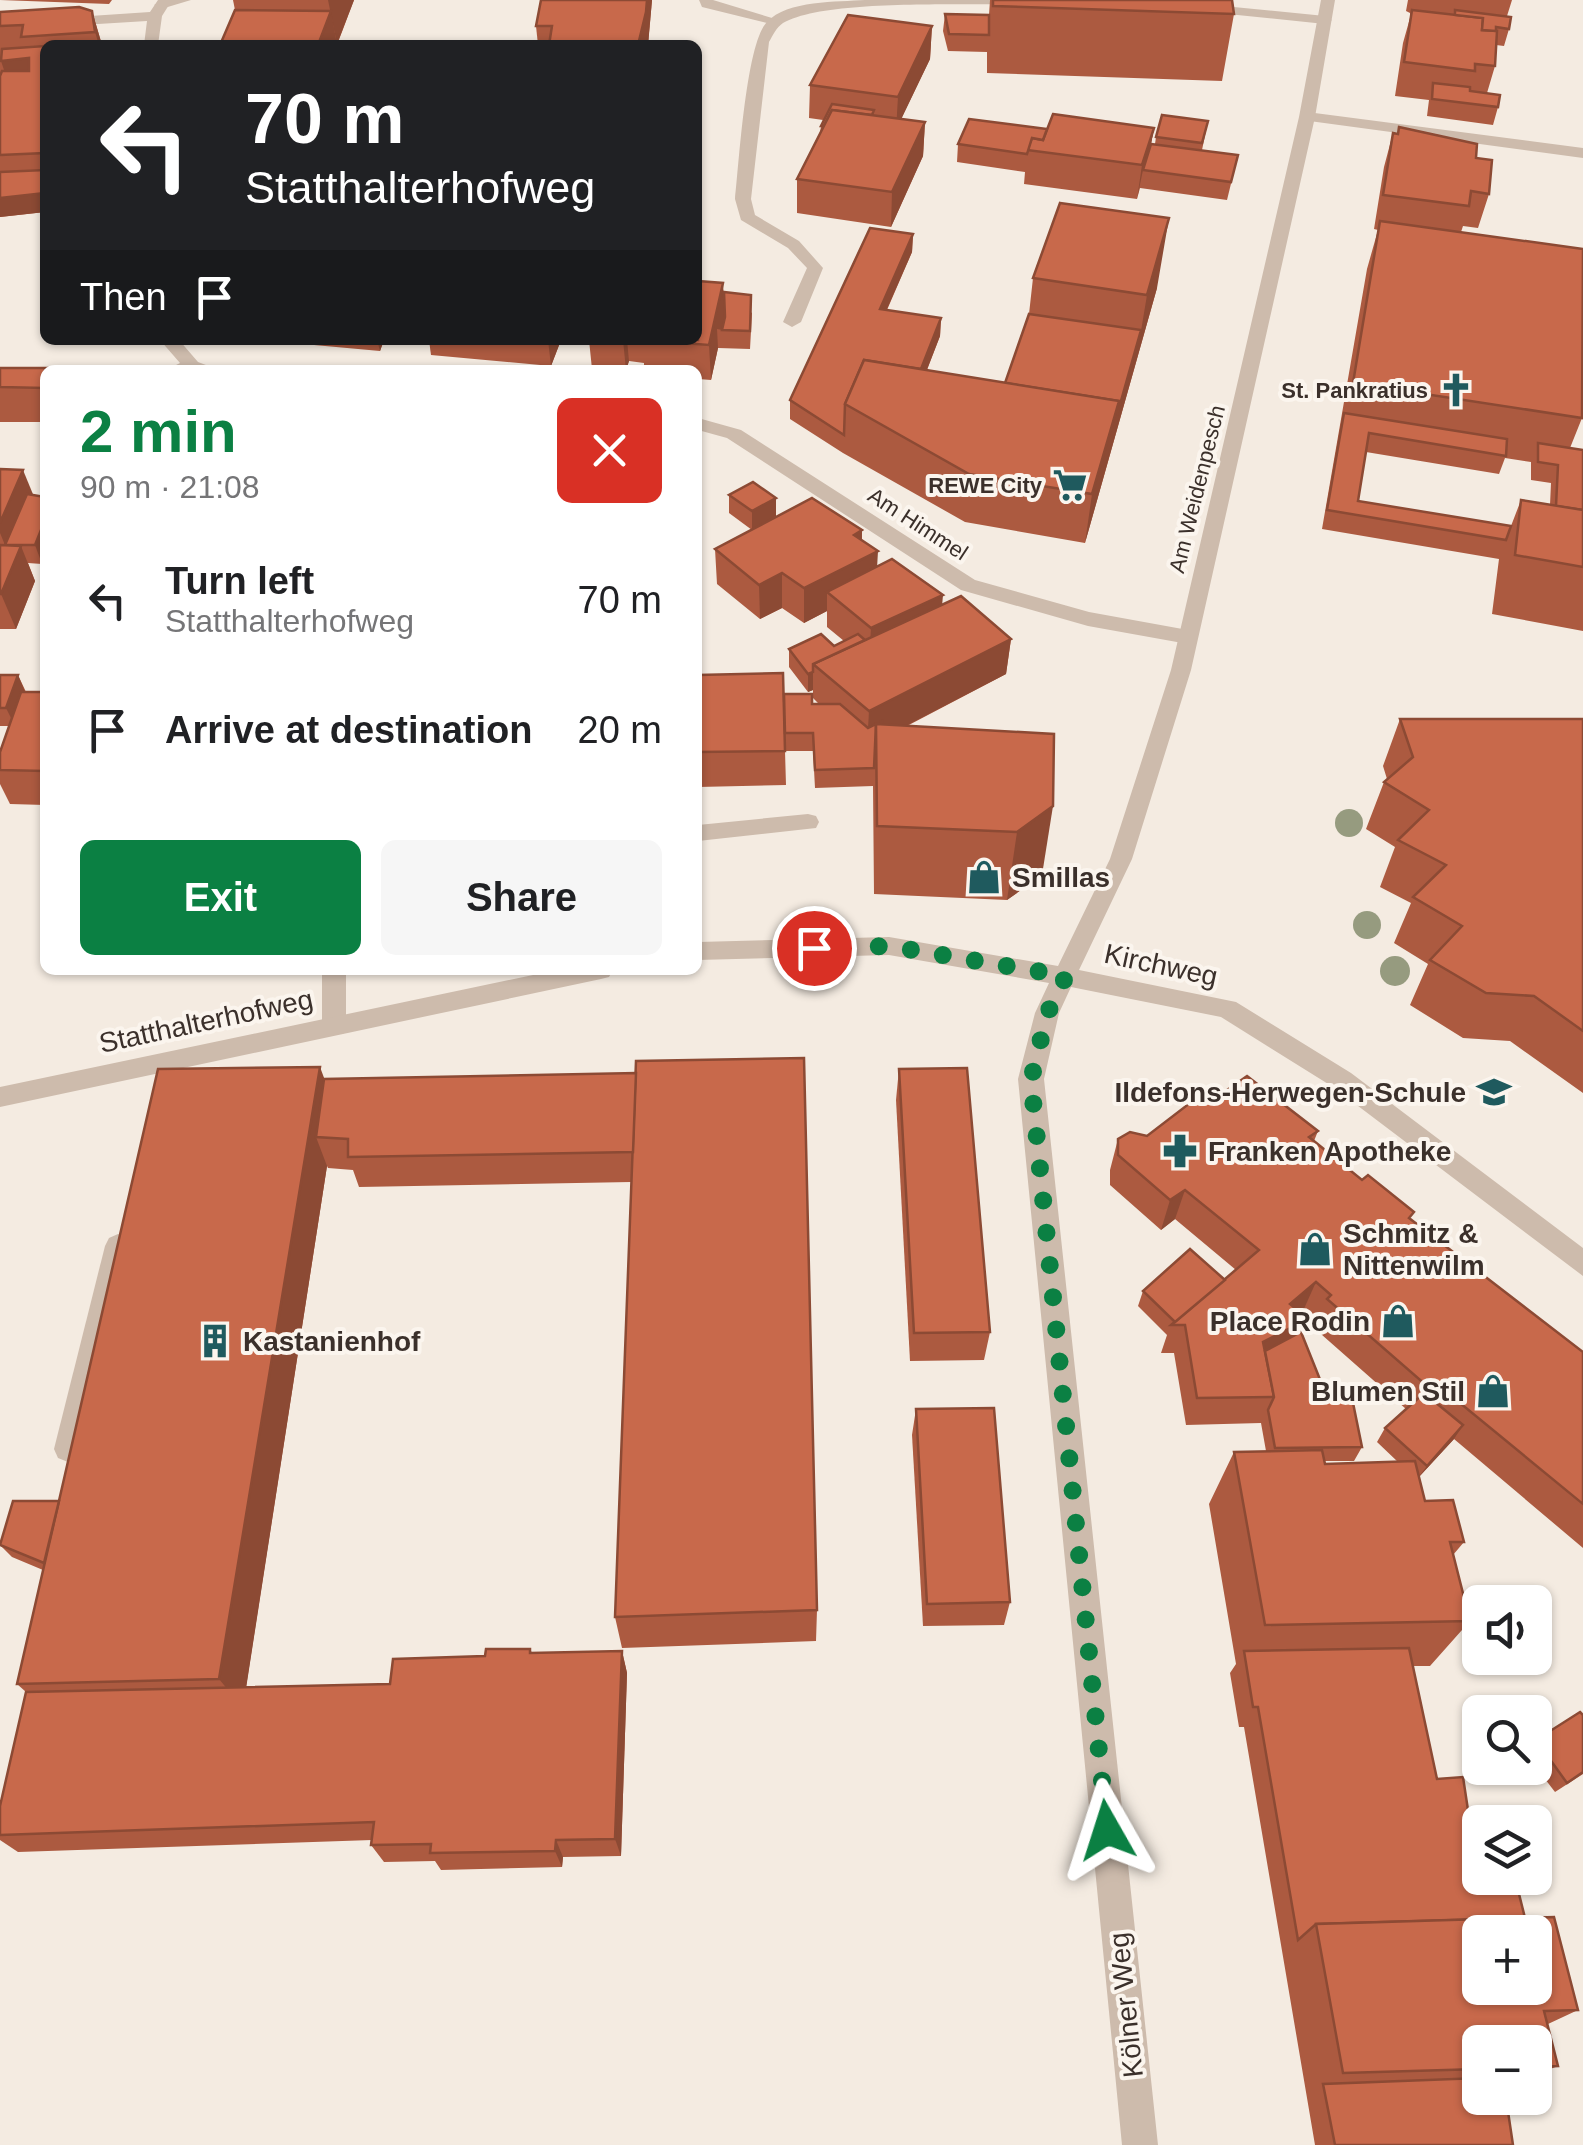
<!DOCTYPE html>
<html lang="en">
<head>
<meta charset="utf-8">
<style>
  body { margin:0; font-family:Arial,sans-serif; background:#f6f6f6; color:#202124; height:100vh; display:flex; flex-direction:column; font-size:38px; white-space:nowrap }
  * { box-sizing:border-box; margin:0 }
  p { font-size:32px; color:#757577 }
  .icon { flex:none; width:55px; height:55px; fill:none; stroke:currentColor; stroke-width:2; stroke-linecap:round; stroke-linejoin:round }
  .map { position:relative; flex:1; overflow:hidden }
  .side { position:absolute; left:40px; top:365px; width:662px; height:610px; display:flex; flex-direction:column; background:#fff; border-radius:15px; box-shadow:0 2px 8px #0004 }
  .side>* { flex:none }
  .top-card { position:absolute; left:40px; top:40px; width:662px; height:305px; border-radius:15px; box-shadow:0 2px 8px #0004; background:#202124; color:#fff; overflow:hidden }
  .buttons { position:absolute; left:1462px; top:1585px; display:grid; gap:20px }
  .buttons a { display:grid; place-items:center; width:90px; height:90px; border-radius:15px; background:#fff; box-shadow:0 2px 8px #0004; font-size:50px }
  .pin { position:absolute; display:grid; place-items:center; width:85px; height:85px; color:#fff; margin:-42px; border:5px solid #fff; border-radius:50%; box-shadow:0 2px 10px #0007 }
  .me { position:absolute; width:110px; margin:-55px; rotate:354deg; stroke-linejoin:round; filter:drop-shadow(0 0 8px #0008) }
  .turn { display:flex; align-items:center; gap:35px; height:210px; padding:0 40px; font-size:45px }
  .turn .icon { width:130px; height:130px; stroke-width:2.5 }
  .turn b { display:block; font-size:70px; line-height:85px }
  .then { display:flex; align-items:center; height:95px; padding:0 40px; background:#0003; gap:20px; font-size:38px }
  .round { display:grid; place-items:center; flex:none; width:105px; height:105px; border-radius:15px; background:#f6f6f6 }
  .headline { display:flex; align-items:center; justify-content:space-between; height:170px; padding:0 40px }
  h1 { font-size:60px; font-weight:700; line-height:75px; color:#0b8043 }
  .button { display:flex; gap:20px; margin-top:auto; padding:20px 40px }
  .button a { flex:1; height:115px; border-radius:15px; background:#0b8043; color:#fff; font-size:40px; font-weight:700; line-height:115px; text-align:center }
  .button a+a { background:#f6f6f6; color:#202124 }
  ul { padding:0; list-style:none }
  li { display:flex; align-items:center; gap:30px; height:130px; padding:0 40px }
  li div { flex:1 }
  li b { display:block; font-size:38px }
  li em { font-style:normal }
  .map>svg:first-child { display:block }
</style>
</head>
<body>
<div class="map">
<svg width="1583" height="2145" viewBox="0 0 1583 2145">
  <rect width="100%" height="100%" fill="#f4ebe1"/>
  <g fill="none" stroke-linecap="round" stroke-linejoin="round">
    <g fill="#cdbbac" fill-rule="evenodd">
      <path d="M164 0H191L161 9 154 5Z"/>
      <path d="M699 0H713L782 21 775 25 702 7Z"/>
      <path d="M808 814 816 816 819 822 816 828 698 841V825Z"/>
      <path d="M322 970H346V1024L343 1031H325L322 1024Z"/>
      <path d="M118 1234 127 1238 131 1246 82 1449 78 1458 68 1462 58 1458 54 1449 105 1246 109 1238Z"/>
    </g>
    <g fill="#cdbbac" fill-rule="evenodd">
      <path d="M158 0H172L162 16 158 45H144L147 21 0 30V22L150 12Z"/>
      <path d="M865 0H1007L1000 4C951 5 822 0 783 23 776 28 773 35 769 42L751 199 755 215 799 241 823 268 801 322 792 327 783 322 807 268 788 248 741 220 735 199C739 164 746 43 767 22 787 0 838 2 865 0Z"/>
      <path d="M1203 4 1325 16 1332 20 1325 24 1198 11V5Z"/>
      <path d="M1307 112 1583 148V158L1302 120V114Z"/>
      <path d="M160 340H179L198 362 219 370H166L180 363Z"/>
      <path d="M698 418 741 430 975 580 1089 612 1188 630 1198 637 1188 644 1088 626 961 590 727 438 698 430Z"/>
    </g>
    <g fill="#cdbbac" fill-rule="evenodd">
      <path d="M1321 0H1335L1315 117 1191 670 1132 859 1079 970 1236 1002 1351 1073 1583 1248V1276L1333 1087 1221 1017 1071 987 1059 1013 1044 1079 1158 2145H1122L1018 1079 1035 1013 1049 983 889 955 698 960V942L889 937 1058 966 1110 859 1171 670 1299 117Z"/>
      <path d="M557 970H613L609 977 601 979 0 1107V1087Z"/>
    </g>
  </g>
  <g fill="#969b7f">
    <circle cx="1349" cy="823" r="14"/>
    <circle cx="1367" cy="925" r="14"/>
    <circle cx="1395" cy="971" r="15"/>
  </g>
  <g fill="#ac5a40" fill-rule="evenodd">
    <path d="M0 0H112L109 4Z"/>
    <path d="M233 0H354L337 45 235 10Z"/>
    <path d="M541 0H652L648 45H538L536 26Z"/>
    <path d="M990 0H1232L1234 14 1222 81 987 73V52L948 51 943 31 945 14 989 15Z"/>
    <path d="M1408 0H1512L1507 16 1509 29 1504 46 1496 45 1495 66 1487 93 1498 107 1493 125 1427 116 1429 100 1395 96 1403 43 1410 18V13L1406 11Z"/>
    <path d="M92 11 102 45H45V212L0 217V12Z"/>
    <path d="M932 26 930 59 901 119 925 122 923 156 891 227 797 213V179L820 133 821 126 823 120 809 118 810 85Z"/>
    <path d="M1208 121 1202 150 1238 155 1227 200 1140 188 1137 199 1024 184 1025 172 957 162 958 144 1047 129 1154 128 1151 144H1155L1156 137Z"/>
    <path d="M1393 133 1476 158 1489 194 1478 228 1463 226 1461 232 1582 418 1570 448 1583 450V631L1492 614 1499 559 1322 529 1367 269 1378 230 1374 229 1384 167ZM1366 452 1499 474 1505 458 1531 462V480L1551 483 1550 505 1521 500 1511 526 1358 501Z"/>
    <path d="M913 234 912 252 887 310 941 318 940 336 927 370 1005 383 1029 314 1033 278 1157 288 1085 543 965 522 843 453 790 419V400Z"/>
    <path d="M724 292 752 313 750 349 718 348 711 380 698 379V370H644V363L629 361 626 370 592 369 589 340H698Z"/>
    <path d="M291 340H384L380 351 292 343Z"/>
    <path d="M429 340H561L551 366 431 355Z"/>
    <path d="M0 368 45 370V422H0Z"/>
    <path d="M0 469 33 495 45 497V556L42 564 28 563 35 581 16 629H0Z"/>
    <path d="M729 495 776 498V516L752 530 729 513Z"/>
    <path d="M862 530V540L877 567 942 604 1011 639 1006 674 907 726 1054 734 1042 875 1007 900 874 894 873 786 815 788 813 751H785L786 785 698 787V675L784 694 812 704H819L813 698V690L808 692 789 667V649L834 646 844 641 827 627V611L804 623 782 608 760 619 717 584 715 549Z"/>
    <path d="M0 675H18L26 692H45V805L10 804 0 784V751L9 726H0Z"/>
    <path d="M1400 719H1583V1093L1510 1041 1463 1038 1410 1005 1428 964 1394 943 1411 903 1380 887 1395 847 1366 829 1384 782 1387 779 1383 766Z"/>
    <path d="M899 1069 990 1332 984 1360 910 1361 896 1100Z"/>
    <path d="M636 1073 817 1610 816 1641 622 1648 615 1617 631 1182 359 1187 353 1170 328 1168 327 1166 246 1687 390 1684 485 1656 530 1649 532 1653 622 1651 627 1673 621 1856 563 1857 562 1867 441 1870 435 1861 384 1862 371 1845 372 1840 18 1852 0 1840V1806L26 1692 17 1684 43 1570 12 1557 0 1545 59 1501 324 1079Z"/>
    <path d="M1217 1097 1318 1131 1314 1141 1410 1220 1583 1352V1548L1454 1439 1419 1477 1425 1501 1464 1542 1453 1555 1470 1621 1430 1666H1413L1437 1779 1468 1810 1525 1918 1578 2010 1548 2024 1480 2042V2098L1513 2145H1315L1244 1727H1239L1230 1673 1236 1664 1209 1504 1234 1452 1266 1451 1261 1423 1186 1425 1174 1353H1161L1167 1335 1138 1306 1143 1291 1225 1280 1236 1270 1175 1219 1161 1230 1110 1185V1170L1118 1139 1147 1136ZM1303 1311 1315 1322 1313 1327 1406 1409 1385 1428 1377 1442 1398 1462 1325 1464 1324 1461H1354L1362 1447 1327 1397 1301 1332 1308 1319 1300 1313Z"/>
    <path d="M916 1409 1010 1602 1004 1625 923 1626 912 1435Z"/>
    <path d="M1580 1712 1583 1715V1774L1555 1792 1535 1766V1741Z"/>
    <path d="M1558 2066 1535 2075V2067Z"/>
  </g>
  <g fill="#8c4a34">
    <path d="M328 0H354L337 44Z"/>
    <path d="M647 0H652L648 45H638Z"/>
    <path d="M92 11 102 45H99L95 32Z"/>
    <path d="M331 11 337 45H318Z"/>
    <path d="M932 26 930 59 896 130 898 97Z"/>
    <path d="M29 58 40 91 12 94 1 61Z"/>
    <path d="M925 122 923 156 891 227 892 192Z"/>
    <path d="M1154 128 1148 161 1143 170 1137 199 1142 165Z"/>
    <path d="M45 193V212L0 217V198Z"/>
    <path d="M1169 218 1157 288 1085 543 1092 494 1141 331 1147 295Z"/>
    <path d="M913 234 912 252 879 327 880 309Z"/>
    <path d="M723 283 725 317 722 330 717 329 718 348 711 380 709 345Z"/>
    <path d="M941 318 940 336 915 400 916 381Z"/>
    <path d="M377 340H384L380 351Z"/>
    <path d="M548 340H561L551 366Z"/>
    <path d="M623 340H627L629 361 626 370Z"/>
    <path d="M23 470 37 504 5 545 0 533V523Z"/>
    <path d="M776 498V516L752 530V511Z"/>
    <path d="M45 520V556L42 564 35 545Z"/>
    <path d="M862 530 861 559 878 551 876 586 827 592V611L804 623V588L854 535Z"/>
    <path d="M21 546 35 581 16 629 1 594Z"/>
    <path d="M782 573V608L760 619 759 585Z"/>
    <path d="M943 595 940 629 870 645 871 628Z"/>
    <path d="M1011 639 1006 674 867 746 869 711Z"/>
    <path d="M813 672V690L808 692V674Z"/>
    <path d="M18 675 26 694 15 726 6 708Z"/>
    <path d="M1053 806 1042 875 1007 900 1017 832Z"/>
    <path d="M320 1067 336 1110 316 1137 327 1166 243 1708 219 1679Z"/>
    <path d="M1185 1190 1175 1219 1161 1230 1170 1200Z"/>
    <path d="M1316 1282 1303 1311 1277 1332 1290 1304Z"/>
    <path d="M1308 1319 1294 1347 1259 1365 1263 1342Z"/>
    <path d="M1463 1425 1454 1439 1417 1479 1427 1466Z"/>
    <path d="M622 1651 627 1673 621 1856 615 1839Z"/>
    <path d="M556 1840 563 1857 562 1867 555 1851Z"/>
  </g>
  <g fill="#c8694b" stroke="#8c4a34" stroke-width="2.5" fill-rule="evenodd">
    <path d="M541 0H647L646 12 638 45H549L552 26H536Z"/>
    <path d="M993 0H1232L1234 14 993 6Z"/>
    <path d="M79 7 92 11 95 32 21 37 23 25 0 26V12Z"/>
    <path d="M235 10 331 11 318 45H220Z"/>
    <path d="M1412 10 1483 18 1482 30 1497 31 1495 66 1475 64V71L1404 62Z"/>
    <path d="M1455 10 1511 17 1509 29 1496 27V31L1482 30 1483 18 1455 15Z"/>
    <path d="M945 14 989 15V35L949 34Z"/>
    <path d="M848 15 932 26 898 97 810 85Z"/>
    <path d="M96 42V45H52Z"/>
    <path d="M45 46V153L0 155V76L2 71H29V58L1 61 2 49Z"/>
    <path d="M1433 83 1470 87V91L1500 95 1498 107 1432 99Z"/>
    <path d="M832 104 874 110 872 115 832 110 824 126H821Z"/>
    <path d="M832 110 925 122 892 192 797 179Z"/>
    <path d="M1053 114 1154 128 1142 165 1027 150 1032 138 1043 140Z"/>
    <path d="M1162 115 1208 121 1202 143 1156 137Z"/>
    <path d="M969 119 1047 129 1043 140 1032 138 1027 154 958 144Z"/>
    <path d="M1399 127 1477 144 1476 158 1492 160 1489 194 1471 191 1469 206 1383 195 1393 133 1398 134Z"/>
    <path d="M1151 144 1238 155 1231 182 1143 170Z"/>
    <path d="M45 170V193L0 198V172Z"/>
    <path d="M1060 203 1169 218 1147 295 1033 278Z"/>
    <path d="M1380 221 1583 249 1582 418 1353 383Z"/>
    <path d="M870 228 913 234 880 309 941 318 921 369 864 360 845 404 844 435 790 400Z"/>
    <path d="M698 281 723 283 709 345 642 340H698Z"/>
    <path d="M724 292 751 295 750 331 722 330 725 317Z"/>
    <path d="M1029 314 1141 330 1117 415 1119 401 1005 383Z"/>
    <path d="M864 360 1119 401 1092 494 969 474 845 404Z"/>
    <path d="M0 368H74L73 370H45V388L0 387Z"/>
    <path d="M1344 413 1507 439 1506 456 1369 433 1358 501 1511 526 1506 540 1327 510Z"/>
    <path d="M1538 443 1583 450V510L1556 506 1558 465 1538 462Z"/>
    <path d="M0 469 23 470 0 523Z"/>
    <path d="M753 482 776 498 752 511 729 495Z"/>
    <path d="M27 494 45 497V520L35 545H5Z"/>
    <path d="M812 498 862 530 854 535 878 551 804 588 782 573 759 585 715 549Z"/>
    <path d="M1521 500 1583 510V567L1515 555Z"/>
    <path d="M0 545 21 546 1 594H0Z"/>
    <path d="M892 559 943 595 871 628 827 592Z"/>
    <path d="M961 596 1011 639 869 711 813 664Z"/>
    <path d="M821 634 834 646 858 634 865 640 813 664V672L808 674 789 649Z"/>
    <path d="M783 673 785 751 698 752V675Z"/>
    <path d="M0 675H18L6 708H0Z"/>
    <path d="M21 692H45V771L0 770V752Z"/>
    <path d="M784 694H812V704H840L868 728 882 721V724H876L874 768 815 770 813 733H785Z"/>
    <path d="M1400 719H1583V1031L1534 996 1486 993 1430 960 1462 926 1413 897 1446 865 1398 840 1429 810 1384 782 1413 757Z"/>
    <path d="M876 724 1054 734 1053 806 1017 832 877 826Z"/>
    <path d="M804 1058 817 1610 615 1617 636 1061Z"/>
    <path d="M320 1067 219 1679 17 1684 158 1069Z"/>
    <path d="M967 1068 990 1332 914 1333 899 1069Z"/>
    <path d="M636 1073 633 1152 348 1157V1139L316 1137 324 1079Z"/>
    <path d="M1247 1076 1318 1131 1309 1137 1362 1180 1368 1175 1414 1212 1409 1218 1583 1352V1504L1432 1380 1427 1386 1327 1299 1331 1295 1316 1282 1290 1304 1308 1319 1263 1342 1274 1397 1197 1398 1185 1325H1171L1259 1250 1185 1190 1170 1200 1118 1155V1139L1130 1132 1147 1136 1203 1093 1208 1091 1217 1097Z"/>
    <path d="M1190 1249 1225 1280 1175 1322 1143 1291Z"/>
    <path d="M1301 1332 1327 1397 1352 1398 1362 1447 1275 1448 1268 1410 1274 1397 1265 1351Z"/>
    <path d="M1424 1393 1463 1425 1427 1466 1385 1428Z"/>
    <path d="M994 1408 1010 1602 927 1604 916 1409Z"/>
    <path d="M1322 1450 1325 1464 1415 1461 1425 1501 1453 1500 1464 1542H1450L1470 1621 1265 1625 1234 1452Z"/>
    <path d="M13 1501H59L44 1563 0 1545Z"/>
    <path d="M1409 1648 1437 1779 1463 1777 1468 1810 1499 1812 1501 1822H1480V1878H1515L1525 1918 1316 1924 1298 1940 1258 1707H1253L1244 1651Z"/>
    <path d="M486 1649H530V1653L622 1651 615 1839 556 1840 555 1851 430 1853 431 1844 371 1845 374 1822 0 1835V1806L26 1692 390 1684 393 1659 485 1656Z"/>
    <path d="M1580 1712 1583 1715V1772L1567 1783 1536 1740Z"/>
    <path d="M1554 1917 1578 2010 1544 2011 1558 2066 1535 2067V2042H1480V2069L1343 2073 1316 1924ZM1480 1932H1535V1988H1480Z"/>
    <path d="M1480 2078V2098H1506L1513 2145H1335L1323 2084Z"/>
  </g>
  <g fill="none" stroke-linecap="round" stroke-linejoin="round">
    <path stroke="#0b8043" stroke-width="18" stroke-dasharray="0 32.4" d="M814 948 889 946 1066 976 1047 1014 1031 1080 1107 1830"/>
  </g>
  <defs>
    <g id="church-bare" transform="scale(2.7)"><path d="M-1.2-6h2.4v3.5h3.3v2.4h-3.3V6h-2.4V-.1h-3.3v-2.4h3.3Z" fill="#1f5a5e" stroke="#fbf5ee" stroke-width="2.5" paint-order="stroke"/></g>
    <g id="supermarket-bare" transform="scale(2.7)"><path d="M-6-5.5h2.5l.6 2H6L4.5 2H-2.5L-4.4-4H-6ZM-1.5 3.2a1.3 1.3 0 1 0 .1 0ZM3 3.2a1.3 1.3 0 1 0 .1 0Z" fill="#1f5a5e" stroke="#fbf5ee" stroke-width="2.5" paint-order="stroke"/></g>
    <g id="shop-bare" transform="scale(2.7)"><path d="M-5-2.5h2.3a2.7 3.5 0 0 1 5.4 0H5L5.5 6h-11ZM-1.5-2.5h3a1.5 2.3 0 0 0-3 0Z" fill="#1f5a5e" stroke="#fbf5ee" stroke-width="2.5" paint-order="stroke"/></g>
    <g id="school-bare" transform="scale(2.7)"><path d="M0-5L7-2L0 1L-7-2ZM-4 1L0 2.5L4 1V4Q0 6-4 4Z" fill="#1f5a5e" stroke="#fbf5ee" stroke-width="2.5" paint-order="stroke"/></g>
    <g id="pharmacy-bare" transform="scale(2.7)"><path d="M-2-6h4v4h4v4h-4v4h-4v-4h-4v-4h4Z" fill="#1f5a5e" stroke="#fbf5ee" stroke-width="2.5" paint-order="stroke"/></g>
    <g id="building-bare" transform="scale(2.7)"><path d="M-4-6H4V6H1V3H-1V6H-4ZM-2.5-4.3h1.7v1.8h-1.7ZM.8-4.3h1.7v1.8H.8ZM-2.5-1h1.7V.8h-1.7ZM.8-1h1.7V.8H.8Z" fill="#1f5a5e" stroke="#fbf5ee" stroke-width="2.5" paint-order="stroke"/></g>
  </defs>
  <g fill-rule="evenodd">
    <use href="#church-bare" x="1456" y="390"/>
    <use href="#supermarket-bare" x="1070" y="485"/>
    <use href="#shop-bare" x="984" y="877"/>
    <use href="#school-bare" x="1494" y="1092"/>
    <use href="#pharmacy-bare" x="1180" y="1151"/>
    <use href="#shop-bare" x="1315" y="1249"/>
    <use href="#shop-bare" x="1398" y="1321"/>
    <use href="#building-bare" x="215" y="1341"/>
    <use href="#shop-bare" x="1493" y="1391"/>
  </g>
  <g text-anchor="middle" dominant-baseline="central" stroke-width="8" stroke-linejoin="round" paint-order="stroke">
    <g font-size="22" font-weight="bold" fill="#3b302b" stroke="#fbf5ee" text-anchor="end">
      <text x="1428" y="390">St. Pankratius</text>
      <text x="1042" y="485">REWE City</text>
    </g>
    <g font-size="22" fill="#3b302b" stroke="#fbf5ee">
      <text transform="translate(1197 489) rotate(-76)">Am Weidenpesch</text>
      <text transform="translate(918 524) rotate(33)">Am Himmel</text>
    </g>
    <g font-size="28" font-weight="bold" fill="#3b302b" stroke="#fbf5ee" text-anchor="start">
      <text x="1012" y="877">Smillas</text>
      <text x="1466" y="1092" text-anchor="end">Ildefons-Herwegen-Schule</text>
      <text x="1208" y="1151">Franken Apotheke</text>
      <text x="1343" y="1233">Schmitz &amp;<tspan x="1343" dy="32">Nittenwilm</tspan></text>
      <text x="1370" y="1321" text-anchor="end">Place Rodin</text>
      <text x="243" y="1341">Kastanienhof</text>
      <text x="1465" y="1391" text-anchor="end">Blumen Stil</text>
    </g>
    <g font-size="28" fill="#3b302b" stroke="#fbf5ee">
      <text transform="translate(1161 965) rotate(12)">Kirchweg</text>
      <text transform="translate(206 1021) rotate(-12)">Statthalterhofweg</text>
      <text transform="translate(1126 2005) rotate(-96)">Kölner Weg</text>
    </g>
  </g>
</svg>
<div class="buttons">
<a><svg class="icon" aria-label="sound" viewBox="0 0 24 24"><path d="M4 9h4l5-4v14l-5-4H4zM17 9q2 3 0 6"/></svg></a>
<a><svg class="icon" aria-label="search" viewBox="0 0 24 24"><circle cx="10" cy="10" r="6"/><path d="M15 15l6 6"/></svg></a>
<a><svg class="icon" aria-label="layers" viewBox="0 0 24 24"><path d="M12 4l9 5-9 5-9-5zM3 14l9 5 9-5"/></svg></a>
<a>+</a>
<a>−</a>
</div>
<div class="pin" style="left:814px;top:948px;background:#d93025"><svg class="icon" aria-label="arrive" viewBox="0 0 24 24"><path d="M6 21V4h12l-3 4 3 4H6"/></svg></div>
<svg class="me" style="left:1107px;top:1830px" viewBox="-20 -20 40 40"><path d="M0-17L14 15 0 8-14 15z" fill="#0b8043" stroke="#fff" stroke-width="4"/></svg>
<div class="top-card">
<div class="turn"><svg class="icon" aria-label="left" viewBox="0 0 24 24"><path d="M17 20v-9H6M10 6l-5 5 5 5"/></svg><div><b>70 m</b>Statthalterhofweg</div></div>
<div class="then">Then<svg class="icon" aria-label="arrive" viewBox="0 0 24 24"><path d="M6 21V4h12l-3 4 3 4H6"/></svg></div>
</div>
<section class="side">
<div class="headline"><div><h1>2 min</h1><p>90 m · 21:08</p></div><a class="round" style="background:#d93025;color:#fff"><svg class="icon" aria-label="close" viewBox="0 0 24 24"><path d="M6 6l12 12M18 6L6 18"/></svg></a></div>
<ul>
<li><svg class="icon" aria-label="left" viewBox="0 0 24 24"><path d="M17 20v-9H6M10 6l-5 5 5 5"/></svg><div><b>Turn left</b><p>Statthalterhofweg</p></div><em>70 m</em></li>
<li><svg class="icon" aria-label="arrive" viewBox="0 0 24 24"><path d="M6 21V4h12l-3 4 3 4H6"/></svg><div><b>Arrive at destination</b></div><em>20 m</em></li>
</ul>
<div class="button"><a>Exit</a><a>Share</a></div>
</section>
</div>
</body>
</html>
